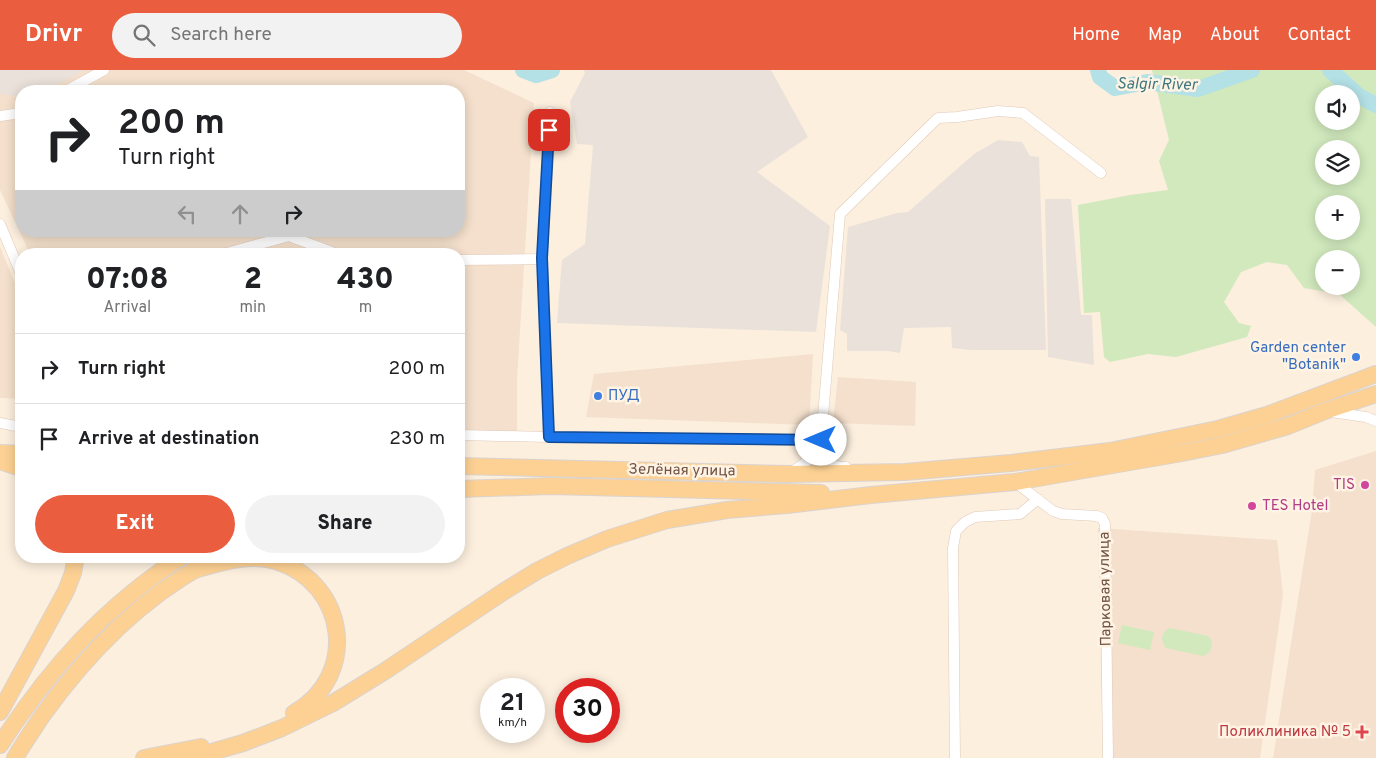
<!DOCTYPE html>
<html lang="en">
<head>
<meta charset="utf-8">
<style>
  body { margin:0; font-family:Overpass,sans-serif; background:#f2f2f2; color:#202124; height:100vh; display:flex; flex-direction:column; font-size:19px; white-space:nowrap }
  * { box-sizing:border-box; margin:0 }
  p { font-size:16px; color:#757577 }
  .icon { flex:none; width:28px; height:28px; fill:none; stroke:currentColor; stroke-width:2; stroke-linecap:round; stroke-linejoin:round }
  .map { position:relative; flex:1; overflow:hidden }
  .drawer { position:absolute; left:15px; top:178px; width:450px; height:315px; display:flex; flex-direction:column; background:#fff; border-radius:20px; box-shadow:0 2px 12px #0003 }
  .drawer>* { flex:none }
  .top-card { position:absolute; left:15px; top:15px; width:450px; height:152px; border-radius:20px; box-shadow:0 2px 12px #0003; background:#fff; color:#202124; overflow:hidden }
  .controls { position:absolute; left:1315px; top:15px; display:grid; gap:10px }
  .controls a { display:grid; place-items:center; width:45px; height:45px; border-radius:50%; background:#fff; box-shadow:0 2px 12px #0003; font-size:25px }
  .speed { position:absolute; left:480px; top:608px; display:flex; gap:10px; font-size:25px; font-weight:700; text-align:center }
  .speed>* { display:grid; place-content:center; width:65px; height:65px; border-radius:50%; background:#fff; box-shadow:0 2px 12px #0003; line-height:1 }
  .speed small { font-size:12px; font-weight:400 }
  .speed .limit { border:8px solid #d22; background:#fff; color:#111 }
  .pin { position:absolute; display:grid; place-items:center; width:42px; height:42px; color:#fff; margin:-21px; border-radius:10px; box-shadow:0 2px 8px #0006 }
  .me { position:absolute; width:55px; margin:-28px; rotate:270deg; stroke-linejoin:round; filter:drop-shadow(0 0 4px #0008) }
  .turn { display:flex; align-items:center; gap:18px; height:105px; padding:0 20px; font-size:22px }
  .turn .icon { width:65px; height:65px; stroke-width:2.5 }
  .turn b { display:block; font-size:35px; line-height:42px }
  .lanes { display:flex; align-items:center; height:48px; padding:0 20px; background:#0003; justify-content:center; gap:25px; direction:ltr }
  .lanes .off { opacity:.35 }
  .eta { display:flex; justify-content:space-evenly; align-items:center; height:85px; text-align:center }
  .eta b { font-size:30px; font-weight:800; line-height:35px }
  .primary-button { display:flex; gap:10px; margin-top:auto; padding:10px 20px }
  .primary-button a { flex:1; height:58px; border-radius:30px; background:#ea5d3f; color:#fff; font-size:20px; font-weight:800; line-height:58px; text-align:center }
  .primary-button a+a { background:#f2f2f2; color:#202124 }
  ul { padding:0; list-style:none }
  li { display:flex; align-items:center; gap:15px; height:70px; padding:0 20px; border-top:1px solid #e0e0e0 }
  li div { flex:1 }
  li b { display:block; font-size:19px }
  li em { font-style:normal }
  header { display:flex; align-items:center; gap:30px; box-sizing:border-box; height:70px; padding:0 25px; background:#ea5d3f; color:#fff }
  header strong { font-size:24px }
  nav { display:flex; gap:28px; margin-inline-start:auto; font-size:18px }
  .search { width:350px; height:45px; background:#f2f2f2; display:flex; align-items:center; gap:12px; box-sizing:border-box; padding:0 18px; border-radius:28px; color:#757577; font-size:19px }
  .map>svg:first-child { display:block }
</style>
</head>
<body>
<header>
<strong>Drivr</strong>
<div class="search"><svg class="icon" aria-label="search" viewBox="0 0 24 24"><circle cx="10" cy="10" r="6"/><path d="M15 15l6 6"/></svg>Search here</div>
<nav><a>Home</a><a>Map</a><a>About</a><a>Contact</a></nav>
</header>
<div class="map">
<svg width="1376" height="688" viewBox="0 0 1376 688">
  <rect width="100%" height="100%" fill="#fcefde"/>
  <g fill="#f4e0cc" fill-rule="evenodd">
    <path d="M0 0H464L534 33 517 309V366L459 367V184H30L0 120ZM21 21H459V161H21Z"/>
    <path d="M0 177 21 228V329L0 328Z"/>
    <path d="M813 284 809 355 586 347 594 304Z"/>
    <path d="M838 307 916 312 915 356 833 353Z"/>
    <path d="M1376 381V688H1273L1312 440 1315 400Z"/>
    <path d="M1098 458 1277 470 1283 525 1260 688H1103Z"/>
  </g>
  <g fill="#eae1da">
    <path d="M0 0H85L43 21H21V26L0 24Z"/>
    <path d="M584 0H771L808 67 757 102 830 156 816 262 557 253 562 190 585 174 593 75 577 74 570 32 585 3Z"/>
    <path d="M998 70 1022 72 1030 86 1039 87 1046 280H971L952 278 951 257 904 258 900 283 888 281H847V264L840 260 848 157 897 143 908 142 974 84Z"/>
    <path d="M1045 129H1071L1081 245H1092L1094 295 1048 287Z"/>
  </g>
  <g fill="#d1e9bd" fill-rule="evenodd">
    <path d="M1152 0H1376V257L1339 224 1304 218 1287 195 1267 192 1241 202 1224 232 1239 253 1251 256 1247 267 1176 287 1148 284 1110 292 1104 287 1100 242 1084 243 1078 135 1130 125 1168 120 1159 91 1169 70ZM1324 24H1351V51H1324ZM1324 79H1351V106H1324ZM1324 134H1351V161H1324ZM1324 189H1351V216H1324Z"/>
    <path d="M1122 555 1154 562 1150 580 1118 573Z"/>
    <path d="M1170 558 1208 566C1215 573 1213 582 1203 586L1166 578C1160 570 1161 562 1170 558Z"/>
  </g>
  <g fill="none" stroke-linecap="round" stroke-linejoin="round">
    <g stroke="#b3e1e6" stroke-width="16">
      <path d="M523 0 536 5 552 0"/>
      <path d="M1098 0 1100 7 1115 18 1147 12 1198 19 1252 0"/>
      <path d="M1330 0 1359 26 1376 35"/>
    </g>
    <g stroke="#e0caba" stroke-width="11">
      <g id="street">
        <path d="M66 21 104 0"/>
        <path d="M0 46 21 43"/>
        <path d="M0 154 21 204"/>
        <path d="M223 184 289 166 337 184"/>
        <path d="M459 190 542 189"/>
        <path d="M1331 342 1366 347 1376 351"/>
        <path d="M0 353 21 357"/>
        <path d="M459 365 549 367 821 370C816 386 804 394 790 403"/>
        <path d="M549 367 542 189 550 42"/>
        <path d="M846 397C826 397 823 388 821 370L840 144 938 48 957 47 998 41 1023 43 1101 103"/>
        <path d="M1015 412 1053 441 1062 444 1097 446 1102 448 1105 454 1108 688"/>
        <path d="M955 688 953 478 956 461 965 452 975 447 1020 444 1038 429"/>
      </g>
    </g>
    <g stroke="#dad3cf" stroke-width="18">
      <g id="primary">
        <path d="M0 383 21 384"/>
        <path d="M0 391 21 398"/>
        <path d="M459 396 787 404 905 402 1011 393 1110 381 1218 359 1267 345 1376 304"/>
        <path d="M459 419 551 416 821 423"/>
        <path d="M194 500C220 493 249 483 276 491 347 513 360 606 294 643"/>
        <path d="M0 642 66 521 73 503 76 486"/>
        <path d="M0 675C50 598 105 536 183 486"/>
        <path d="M15 688C23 674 33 660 42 646 85 586 138 531 203 495"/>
        <path d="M144 688 201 677"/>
        <path d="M189 688 205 684 243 673 282 658 333 633 385 601 503 522 537 501 567 486 607 469 667 450 727 440 787 435 871 425 1015 412 1182 383 1222 375 1288 356 1325 341 1376 324"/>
      </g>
    </g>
    <use href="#street" stroke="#fff" stroke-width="10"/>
    <use href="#primary" stroke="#fdd194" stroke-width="16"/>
  </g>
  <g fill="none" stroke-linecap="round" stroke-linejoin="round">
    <g stroke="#114b97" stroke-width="12">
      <path id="route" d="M549 60 542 188 549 367 821 370"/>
    </g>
    <use href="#route" stroke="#1a73e8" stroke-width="9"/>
  </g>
  <g fill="#3f7fe0" stroke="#fff3e4" stroke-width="2">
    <circle cx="1356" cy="287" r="5"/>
    <circle cx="598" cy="326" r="5"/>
  </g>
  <g fill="#d1479c" stroke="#fff3e4" stroke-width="2">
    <circle cx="1365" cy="415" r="5"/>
    <circle cx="1252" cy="436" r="5"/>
  </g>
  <path fill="#e0444e" stroke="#fff3e4" stroke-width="2" d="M1359.5 654.5h5v5h5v5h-5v5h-5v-5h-5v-5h5z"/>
  <g text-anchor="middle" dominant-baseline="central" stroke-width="5" stroke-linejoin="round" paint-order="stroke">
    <g font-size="15" fill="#366cbe" stroke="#fff3e4" text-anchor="end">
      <text x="1346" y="278">Garden center<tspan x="1346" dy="17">"Botanik"</tspan></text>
      <text x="608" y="326" text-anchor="start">ПУД</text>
    </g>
    <g font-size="15" fill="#725446" stroke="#fff3e4">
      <text transform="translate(682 401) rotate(1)">Зелёная улица</text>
      <text transform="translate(1106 519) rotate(-91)">Парковая улица</text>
    </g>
    <g font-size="15" fill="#b23c85" stroke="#fff3e4" text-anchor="end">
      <text x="1355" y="415">TIS</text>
      <text x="1262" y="436" text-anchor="start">TES Hotel</text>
    </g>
    <g font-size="15" fill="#be3a42" stroke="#fff3e4" text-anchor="end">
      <text x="1351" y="662">Поликлиника № 5</text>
    </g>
    <g font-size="16" font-style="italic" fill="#3d777f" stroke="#fff3e4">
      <text transform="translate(1157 15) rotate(1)">Salgir River</text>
    </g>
  </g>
</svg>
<div class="controls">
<a><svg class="icon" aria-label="sound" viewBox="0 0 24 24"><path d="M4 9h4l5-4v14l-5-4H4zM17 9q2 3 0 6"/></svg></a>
<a><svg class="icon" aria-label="layers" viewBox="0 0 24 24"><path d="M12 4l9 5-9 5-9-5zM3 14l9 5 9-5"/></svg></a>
<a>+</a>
<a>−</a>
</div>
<div class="speed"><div>21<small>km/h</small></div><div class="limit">30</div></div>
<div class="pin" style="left:549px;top:60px;background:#d93025"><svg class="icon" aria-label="arrive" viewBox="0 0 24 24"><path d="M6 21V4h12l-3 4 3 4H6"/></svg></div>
<svg class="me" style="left:821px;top:370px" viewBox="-20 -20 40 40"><circle r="19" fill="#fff"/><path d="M0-13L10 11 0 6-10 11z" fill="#1a73e8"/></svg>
<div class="top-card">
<div class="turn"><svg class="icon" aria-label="right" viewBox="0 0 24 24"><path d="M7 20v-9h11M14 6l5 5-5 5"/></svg><div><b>200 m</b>Turn right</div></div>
<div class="lanes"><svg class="icon off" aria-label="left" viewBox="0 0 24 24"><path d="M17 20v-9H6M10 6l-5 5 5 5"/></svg><svg class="icon off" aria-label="ahead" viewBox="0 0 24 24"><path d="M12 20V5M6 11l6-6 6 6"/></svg><svg class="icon" aria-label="right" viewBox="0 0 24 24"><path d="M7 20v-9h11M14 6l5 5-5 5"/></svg></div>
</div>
<section class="drawer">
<div class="eta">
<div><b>07:08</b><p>Arrival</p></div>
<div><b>2</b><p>min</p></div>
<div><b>430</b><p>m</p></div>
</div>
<ul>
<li><svg class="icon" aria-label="right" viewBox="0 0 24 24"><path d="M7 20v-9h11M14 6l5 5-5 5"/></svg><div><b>Turn right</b></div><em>200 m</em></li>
<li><svg class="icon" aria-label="arrive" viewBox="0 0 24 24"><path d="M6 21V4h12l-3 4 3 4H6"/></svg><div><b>Arrive at destination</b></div><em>230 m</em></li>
</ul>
<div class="primary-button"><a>Exit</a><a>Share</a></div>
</section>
</div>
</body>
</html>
